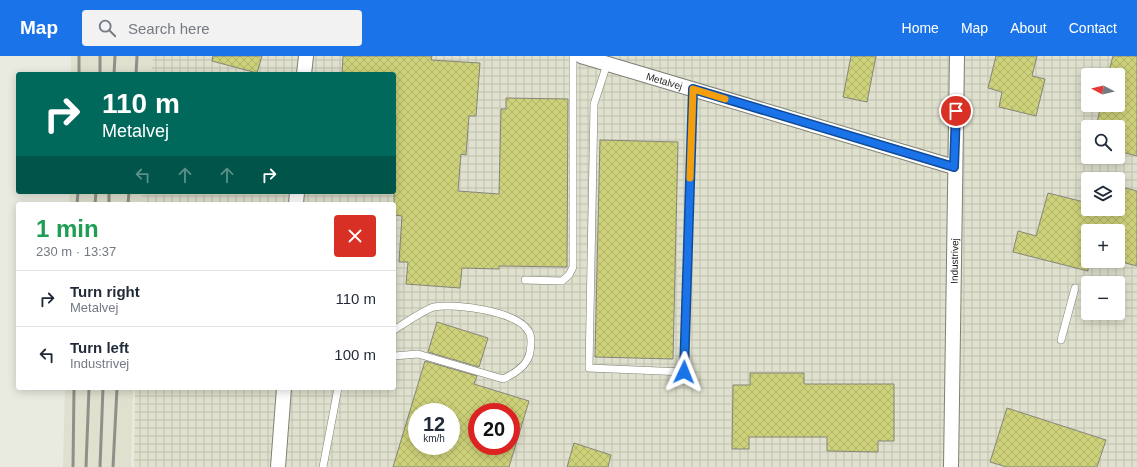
<!DOCTYPE html>
<html lang="en">
<head>
<meta charset="utf-8">
<style>
  body { margin:0; font-family:Helvetica,sans-serif; background:#f2f2f3; color:#1f2937; height:100vh; display:flex; flex-direction:column; font-size:15px; white-space:nowrap }
  * { box-sizing:border-box; margin:0 }
  p { font-size:13px; color:#747a83 }
  .icon { flex:none; width:22px; height:22px; fill:none; stroke:currentColor; stroke-width:2; stroke-linecap:round; stroke-linejoin:round }
  .map { position:relative; flex:1; overflow:hidden }
  .side { position:absolute; left:16px; top:146px; width:380px; height:188px; display:flex; flex-direction:column; background:#fff; border-radius:4px; box-shadow:0 2px 10px #0003 }
  .side>* { flex:none }
  .top-card { position:absolute; left:16px; top:16px; width:380px; height:122px; border-radius:4px; box-shadow:0 2px 10px #0003; background:#00695c; color:#fff; overflow:hidden }
  .needle { width:26px; rotate:277deg }
  .tools { position:absolute; left:1081px; top:12px; display:grid; gap:8px }
  .tools a { display:grid; place-items:center; width:44px; height:44px; border-radius:4px; background:#fff; box-shadow:0 2px 10px #0003; font-size:20px }
  .speed { position:absolute; left:408px; top:347px; display:flex; gap:8px; font-size:20px; font-weight:700; text-align:center }
  .speed>* { display:grid; place-content:center; width:52px; height:52px; border-radius:50%; background:#fff; box-shadow:0 2px 10px #0003; line-height:1 }
  .speed small { font-size:10px; font-weight:400 }
  .speed .limit { border:6px solid #d22; background:#fff; color:#111 }
  .pin { position:absolute; display:grid; place-items:center; width:34px; height:34px; color:#fff; margin:-17px; border:2px solid #fff; border-radius:50%; box-shadow:0 1px 4px #0007 }
  .me { position:absolute; width:44px; margin:-22px; rotate:2deg; stroke-linejoin:round; filter:drop-shadow(0 0 3px #0008) }
  .turn { display:flex; align-items:center; gap:14px; height:84px; padding:0 20px; font-size:18px }
  .turn .icon { width:52px; height:52px; stroke-width:2.5 }
  .turn b { display:block; font-size:28px; line-height:34px }
  .lanes { display:flex; align-items:center; height:38px; padding:0 20px; background:#0003; justify-content:center; gap:20px; direction:ltr }
  .lanes .off { opacity:.35 }
  .round { display:grid; place-items:center; flex:none; width:42px; height:42px; border-radius:4px; background:#f2f2f3 }
  .headline { display:flex; align-items:center; justify-content:space-between; height:68px; padding:0 20px }
  h1 { font-size:24px; font-weight:700; line-height:30px; color:#1e9e55 }
  ul { padding:0; list-style:none }
  li { display:flex; align-items:center; gap:12px; height:56px; padding:0 20px; border-top:1px solid #e0e1e3 }
  li div { flex:1 }
  li b { display:block; font-size:15px }
  li em { font-style:normal }
  header { display:flex; align-items:center; gap:24px; box-sizing:border-box; height:56px; padding:0 20px; background:#1a73e8; color:#fff }
  header strong { font-size:19px }
  nav { display:flex; gap:22px; margin-inline-start:auto; font-size:14px }
  .search { width:280px; height:36px; background:#f2f2f3; display:flex; align-items:center; gap:10px; box-sizing:border-box; padding:0 14px; border-radius:4px; color:#747a83; font-size:15px }
  .map>svg:first-child { display:block }
</style>
</head>
<body>
<header>
<strong>Map</strong>
<div class="search"><svg class="icon" aria-label="search" viewBox="0 0 24 24"><circle cx="10" cy="10" r="6"/><path d="M15 15l6 6"/></svg>Search here</div>
<nav><a>Home</a><a>Map</a><a>About</a><a>Contact</a></nav>
</header>
<div class="map">
<svg width="1137" height="411" viewBox="0 0 1137 411">
  <defs>
    <pattern id="industrial-grid" width="8" height="8" patternUnits="userSpaceOnUse"><rect width="8" height="8" fill="#dfe0cd"/><path d="M0 4h8M4 0v8" fill="none" stroke="#bfc0b0"/></pattern>
    <pattern id="building-cross-hatch" width="8" height="8" patternUnits="userSpaceOnUse"><rect width="8" height="8" fill="#cdd179"/><path d="M0 0l8 8M0 8l8-8" fill="none" stroke="#b0b368"/></pattern>
  </defs>
  <rect width="100%" height="100%" fill="#eaebe0"/>
  <g fill="#dfe0cd">
    <path d="M71 0H153L151 18H71Z"/>
    <path d="M70 136H142L141 148H69Z"/>
    <path d="M65 332H133L131 411H63Z"/>
  </g>
  <path fill="url(#industrial-grid)" fill-rule="evenodd" d="M153 0H1137V411H134L135 332H394V148H141L142 136H394V18H151ZM1088 19H1118V49H1088ZM1088 71H1118V101H1088ZM1088 123H1118V153H1088ZM1088 175H1118V205H1088ZM1088 227H1118V257H1088ZM417 356H451V390H417ZM477 356H511V390H477Z"/>
  <g fill="url(#building-cross-hatch)" stroke="#85867b" fill-rule="evenodd">
    <path d="M213 0H262L257 17 212 5Z"/>
    <path d="M343 0H432L431 4 480 7 476 60H469L466 99 461 98 458 135 499 138 501 53H506V42L568 43 567 211 499 210V213L462 212 460 232 406 228 408 206H399L402 160 394 159V95L396 61H394V18H342Z"/>
    <path d="M851 0H876L867 46 843 41Z"/>
    <path d="M996 0H1037L1032 20 1045 23 1036 60 999 51 1002 36 988 32Z"/>
    <path d="M1113 0H1137V100L1118 95V71H1096L1101 49H1118V19H1108Z"/>
    <path d="M600 84 678 86 673 303 595 301Z"/>
    <path d="M1118 130 1137 135V210L1118 205V175H1088V215L1013 196 1018 175 1036 180 1048 137 1088 147V153H1118Z"/>
    <path d="M437 266 488 282 479 311 428 296Z"/>
    <path d="M425 305 477 320 474 328 529 345 509 411H393ZM417 356H451V390H417ZM477 356H511V390H477Z"/>
    <path d="M750 317H804V328H894V385H878V396L827 395V381H749V393H732L733 329H750Z"/>
    <path d="M1007 352 1106 384 1097 411H1007L990 406Z"/>
    <path d="M574 387 611 399 608 411H567Z"/>
  </g>
  <g fill="none" stroke-linecap="round" stroke-linejoin="round">
    <g stroke="#7f8075" stroke-width="8">
      <g id="service">
        <path d="M607 8 594 48 589 312 684 316 693 33"/>
        <path d="M525 224 562 225 569 219 573 211V0"/>
        <path d="M394 274C402 269 427 252 434 251 455 247 521 255 530 278 532 284 531 290 530 296 528 309 514 318 503 323L418 298 394 300"/>
        <path d="M1061 284 1075 232"/>
        <path d="M323 411 338 332"/>
      </g>
    </g>
    <g stroke="#7f8075" stroke-width="16">
      <g id="minor">
        <path id="s1" d="M581 0 954 111"/>
        <path d="M304 18 306 0"/>
        <path d="M296 148 297 136"/>
        <path d="M278 411 284 332"/>
        <path id="s2" d="M951 411 957 0"/>
      </g>
    </g>
    <use href="#service" stroke="#fff" stroke-width="7"/>
    <use href="#minor" stroke="#fff" stroke-width="14"/>
    <g stroke="#8f9087" stroke-width="3">
      <path d="M79 18V0"/>
      <path d="M100 18V0"/>
      <path d="M114 18 115 0"/>
      <path d="M136 18 137 0"/>
      <path d="M77 148 78 136"/>
      <path d="M95 148 96 136"/>
      <path d="M109 148V136"/>
      <path d="M128 148 129 136"/>
      <path d="M73 411 74 332"/>
      <path d="M86 411 89 332"/>
      <path d="M100 411 103 332"/>
      <path d="M113 411 117 332"/>
    </g>
  </g>
  <g fill="none" stroke-linecap="round" stroke-linejoin="round">
    <g stroke="#114b97" stroke-width="10">
      <path id="route" d="M684 316 693 33 954 111 956 55"/>
    </g>
    <use href="#route" stroke="#1a73e8" stroke-width="7"/>
    <path stroke="#f59e0b" stroke-width="7" d="M690 122 693 33 725 43"/>
  </g>
  <g text-anchor="middle" dominant-baseline="central" stroke-width="4" stroke-linejoin="round" paint-order="stroke">
    <g font-size="10" fill="#242520" stroke="#f8f9ed">
      <text stroke="none"><textPath href="#s1" startOffset="87">Metalvej</textPath></text>
      <text stroke="none"><textPath href="#s2" startOffset="206">Industrivej</textPath></text>
    </g>
  </g>
</svg>
<div class="tools">
<a><svg class="needle" viewBox="-14 -14 28 28"><path d="M0-13l5 13h-10z" fill="#e53935"/><path d="M0 13l5-13h-10z" fill="#747a83"/></svg></a>
<a><svg class="icon" aria-label="search" viewBox="0 0 24 24"><circle cx="10" cy="10" r="6"/><path d="M15 15l6 6"/></svg></a>
<a><svg class="icon" aria-label="layers" viewBox="0 0 24 24"><path d="M12 4l9 5-9 5-9-5zM3 14l9 5 9-5"/></svg></a>
<a>+</a>
<a>−</a>
</div>
<div class="speed"><div>12<small>km/h</small></div><div class="limit">20</div></div>
<div class="pin" style="left:956px;top:55px;background:#d93025"><svg class="icon" aria-label="arrive" viewBox="0 0 24 24"><path d="M6 21V4h12l-3 4 3 4H6"/></svg></div>
<svg class="me" style="left:684px;top:316px" viewBox="-20 -20 40 40"><path d="M0-17L14 15 0 8-14 15z" fill="#1a73e8" stroke="#fff" stroke-width="4"/></svg>
<div class="top-card">
<div class="turn"><svg class="icon" aria-label="right" viewBox="0 0 24 24"><path d="M7 20v-9h11M14 6l5 5-5 5"/></svg><div><b>110 m</b>Metalvej</div></div>
<div class="lanes"><svg class="icon off" aria-label="left" viewBox="0 0 24 24"><path d="M17 20v-9H6M10 6l-5 5 5 5"/></svg><svg class="icon off" aria-label="ahead" viewBox="0 0 24 24"><path d="M12 20V5M6 11l6-6 6 6"/></svg><svg class="icon off" aria-label="ahead" viewBox="0 0 24 24"><path d="M12 20V5M6 11l6-6 6 6"/></svg><svg class="icon" aria-label="right" viewBox="0 0 24 24"><path d="M7 20v-9h11M14 6l5 5-5 5"/></svg></div>
</div>
<section class="side">
<div class="headline"><div><h1>1 min</h1><p>230 m · 13:37</p></div><a class="round" style="background:#d93025;color:#fff"><svg class="icon" aria-label="close" viewBox="0 0 24 24"><path d="M6 6l12 12M18 6L6 18"/></svg></a></div>
<ul>
<li><svg class="icon" aria-label="right" viewBox="0 0 24 24"><path d="M7 20v-9h11M14 6l5 5-5 5"/></svg><div><b>Turn right</b><p>Metalvej</p></div><em>110 m</em></li>
<li><svg class="icon" aria-label="left" viewBox="0 0 24 24"><path d="M17 20v-9H6M10 6l-5 5 5 5"/></svg><div><b>Turn left</b><p>Industrivej</p></div><em>100 m</em></li>
</ul>
</section>
</div>
</body>
</html>
